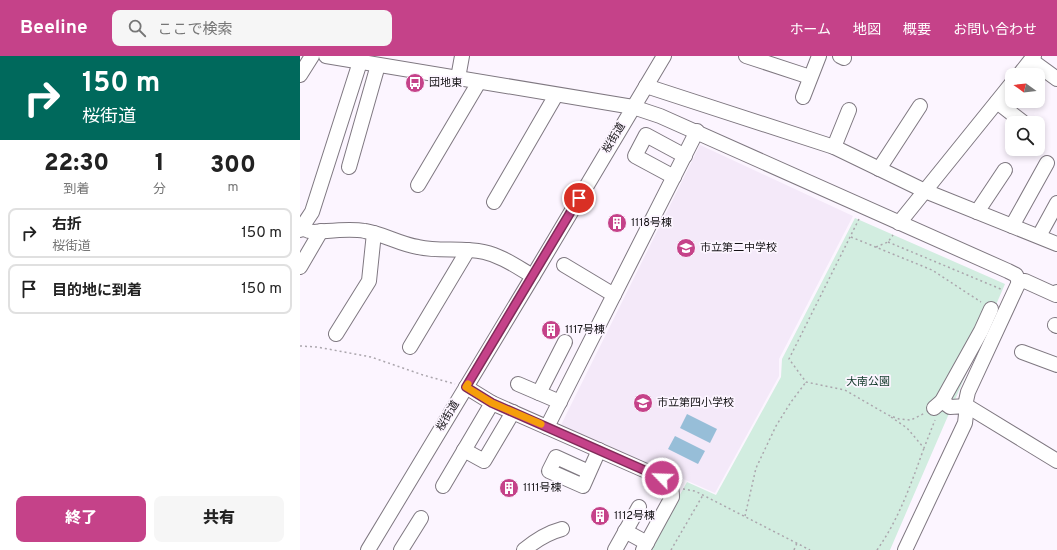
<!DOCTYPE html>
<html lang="ja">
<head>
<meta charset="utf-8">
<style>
  body { margin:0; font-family:Overpass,"Noto Sans JP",sans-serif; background:#f6f6f6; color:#222; height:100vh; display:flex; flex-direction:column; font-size:15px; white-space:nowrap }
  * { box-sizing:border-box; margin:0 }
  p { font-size:13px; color:#767676 }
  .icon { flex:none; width:22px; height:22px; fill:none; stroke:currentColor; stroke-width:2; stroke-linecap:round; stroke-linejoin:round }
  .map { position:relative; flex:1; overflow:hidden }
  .drawer { display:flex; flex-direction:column; background:#fff; width:300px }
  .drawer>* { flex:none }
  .top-card { background:#00695c; color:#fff; overflow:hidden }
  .needle { width:26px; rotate:285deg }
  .buttons { position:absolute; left:705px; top:12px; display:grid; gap:8px }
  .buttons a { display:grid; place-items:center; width:40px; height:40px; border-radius:8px; background:#fff; box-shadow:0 2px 6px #0003; font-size:20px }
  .pin { position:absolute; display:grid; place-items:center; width:34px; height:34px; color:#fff; margin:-17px; border:2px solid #fff; border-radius:50%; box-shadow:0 1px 4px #0007 }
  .me { position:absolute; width:44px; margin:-22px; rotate:294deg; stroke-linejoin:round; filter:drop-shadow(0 0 3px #0008) }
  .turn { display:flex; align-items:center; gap:14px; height:84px; padding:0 16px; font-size:18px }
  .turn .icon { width:52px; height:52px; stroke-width:2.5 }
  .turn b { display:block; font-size:28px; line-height:34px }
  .eta { display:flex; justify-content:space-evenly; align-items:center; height:68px; text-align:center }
  .eta b { font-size:24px; font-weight:800; line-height:28px }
  .button { display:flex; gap:8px; margin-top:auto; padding:8px 16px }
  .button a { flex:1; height:46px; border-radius:8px; background:#c54289; color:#fff; font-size:16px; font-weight:800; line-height:46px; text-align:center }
  .button a+a { background:#f6f6f6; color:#222 }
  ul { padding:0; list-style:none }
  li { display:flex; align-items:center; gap:12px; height:50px; margin:0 8px 6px; padding:0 8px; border:2px solid #e0e0e0; border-radius:8px }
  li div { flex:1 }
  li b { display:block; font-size:15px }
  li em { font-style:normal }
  header { display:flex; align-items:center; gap:24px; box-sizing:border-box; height:56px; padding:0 20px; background:#c54289; color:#fff }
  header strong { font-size:19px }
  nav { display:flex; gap:22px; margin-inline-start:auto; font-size:14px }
  .search { width:280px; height:36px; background:#f6f6f6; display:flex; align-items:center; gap:10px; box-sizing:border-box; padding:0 14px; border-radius:8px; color:#767676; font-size:15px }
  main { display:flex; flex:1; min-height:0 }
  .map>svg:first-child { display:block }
</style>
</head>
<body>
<header>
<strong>Beeline</strong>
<div class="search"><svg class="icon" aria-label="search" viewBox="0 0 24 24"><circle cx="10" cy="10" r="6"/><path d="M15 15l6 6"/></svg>ここで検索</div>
<nav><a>ホーム</a><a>地図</a><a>概要</a><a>お問い合わせ</a></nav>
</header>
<main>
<section class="drawer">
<div class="top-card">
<div class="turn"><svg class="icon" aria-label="right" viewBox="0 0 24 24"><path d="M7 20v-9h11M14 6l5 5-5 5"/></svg><div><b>150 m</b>桜街道</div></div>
</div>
<div class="eta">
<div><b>22:30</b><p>到着</p></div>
<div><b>1</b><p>分</p></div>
<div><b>300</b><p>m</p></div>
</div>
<ul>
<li><svg class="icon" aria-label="right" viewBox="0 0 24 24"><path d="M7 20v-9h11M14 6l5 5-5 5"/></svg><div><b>右折</b><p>桜街道</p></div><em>150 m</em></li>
<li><svg class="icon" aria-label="arrive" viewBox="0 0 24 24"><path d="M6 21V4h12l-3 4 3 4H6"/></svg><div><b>目的地に到着</b></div><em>150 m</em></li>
</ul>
<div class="button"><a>終了</a><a>共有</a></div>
</section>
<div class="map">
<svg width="757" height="494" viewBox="0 0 757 494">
  <rect width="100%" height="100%" fill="#fcf5ff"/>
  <path fill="#f4e9f9" d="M400 89 553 160 479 303V320L415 437 261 369Z"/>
  <path fill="#d2ede0" d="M555 162 705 228 590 494H349L387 426 416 439 481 321 482 303Z"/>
  <g fill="#97bed8">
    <path d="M387 358 417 373 410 387 380 372Z"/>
    <path d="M375 380 405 395 398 408 368 393Z"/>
  </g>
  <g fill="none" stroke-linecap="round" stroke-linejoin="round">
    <g stroke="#7f7881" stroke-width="16">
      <g id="minor">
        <path d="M26 0 333 51 360 60 708 215 716 219 719 226"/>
        <path d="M446 0 510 21"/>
        <path d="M540 0 544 2"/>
        <path d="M731 4 757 23"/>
        <path d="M0 19 12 0"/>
        <path d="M719 19 734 0"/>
        <path d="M158 22 162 0"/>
        <path d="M346 30 534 91"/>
        <path d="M503 41 519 0"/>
        <path d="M697 46 724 67"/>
        <path d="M549 54 534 91 625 135 757 188"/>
        <path d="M49 111 78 9"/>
        <path d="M579 113 620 50"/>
        <path d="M374 121 335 100 346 79 385 100"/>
        <path d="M118 129 179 26"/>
        <path d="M194 146 256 39"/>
        <path d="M677 156 705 114"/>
        <path d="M599 167 712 27"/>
        <path d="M712 170 747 107"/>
        <path d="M2 172 9 175 14 176C31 175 49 172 65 175 84 178 99 188 118 191 139 196 162 191 184 196 202 200 217 211 233 220"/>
        <path d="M0 174 12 156 60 6"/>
        <path d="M739 180 757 147"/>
        <path d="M264 209 314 239"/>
        <path d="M0 211 21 175"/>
        <path d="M719 226 668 336 666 345 667 350 757 405"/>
        <path d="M719 226 725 225 756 239 757 236"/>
        <path d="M755 269 757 270"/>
        <path d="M36 278 69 225 74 177"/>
        <path d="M110 291 168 194"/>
        <path d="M722 296 757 309"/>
        <path d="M218 328 239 337"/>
        <path d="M166 331 192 347 362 422C370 427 372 431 372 441L343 494"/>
        <path d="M260 346 239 337 265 286"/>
        <path d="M634 352 642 345 681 275 691 253"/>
        <path d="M247 371 397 75"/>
        <path d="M164 394 184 405 213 356"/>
        <path d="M289 416 256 401 249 415 283 430 299 394"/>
        <path d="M143 430 192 347"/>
        <path d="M325 475 347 487"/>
        <path d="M68 494 233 220 364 0"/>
        <path d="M101 494 121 462"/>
        <path d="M224 494C236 484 247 477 262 473"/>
        <path d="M315 494 339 451"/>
        <path d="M605 494 665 367 667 350 650 351 642 345"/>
      </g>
    </g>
    <g stroke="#aba6ad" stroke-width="1.5" stroke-dasharray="2 3" stroke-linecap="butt">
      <path d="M559 163 489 303 506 326 545 334 588 359 599 363 611 364 625 357"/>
      <path d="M551 181 632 214 681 246"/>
      <path d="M588 186 703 234"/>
      <path d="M576 191 588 186 593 179"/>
      <path d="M0 290 17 291 71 301 123 319 155 328"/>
      <path d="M591 361 607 372 624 392 635 364"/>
      <path d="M383 433 395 435 510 494"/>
      <path d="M445 460 456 412 476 370 491 346 506 326"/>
      <path d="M371 494 403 439"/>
      <path d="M494 494 497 487"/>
      <path d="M577 494C599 463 611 428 624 392"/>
    </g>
    <use href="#minor" stroke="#fff" stroke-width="14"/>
  </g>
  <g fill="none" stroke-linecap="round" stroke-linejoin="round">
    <g stroke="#802b59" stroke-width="10">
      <path id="route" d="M279 142 166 331 192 347 362 422"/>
    </g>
    <use href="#route" stroke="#c54289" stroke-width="7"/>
    <path stroke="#f59e0b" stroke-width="7" d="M168 328 166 331 192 347 241 368"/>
  </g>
  <defs>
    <g id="bus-disc" transform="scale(1)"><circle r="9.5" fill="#c54289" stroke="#fcf5ff"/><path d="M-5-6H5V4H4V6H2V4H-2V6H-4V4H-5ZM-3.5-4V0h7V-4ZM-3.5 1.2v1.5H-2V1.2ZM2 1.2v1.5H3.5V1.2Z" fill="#fff"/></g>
    <g id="building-disc" transform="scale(1)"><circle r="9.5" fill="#c54289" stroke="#fcf5ff"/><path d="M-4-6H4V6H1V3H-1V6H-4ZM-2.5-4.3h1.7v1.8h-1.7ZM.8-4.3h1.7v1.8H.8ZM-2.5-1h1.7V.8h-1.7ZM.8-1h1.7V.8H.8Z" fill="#fff"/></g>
    <g id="school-disc" transform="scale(1)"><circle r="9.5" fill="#c54289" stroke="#fcf5ff"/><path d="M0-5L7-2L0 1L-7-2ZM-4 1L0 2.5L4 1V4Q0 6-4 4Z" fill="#fff"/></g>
  </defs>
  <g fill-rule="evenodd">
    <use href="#bus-disc" x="115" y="27"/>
    <use href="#building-disc" x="317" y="167"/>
    <use href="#school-disc" x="386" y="192"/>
    <use href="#building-disc" x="251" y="274"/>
    <use href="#school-disc" x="343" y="347"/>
    <use href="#building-disc" x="209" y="432"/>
    <use href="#building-disc" x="300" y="460"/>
  </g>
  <g text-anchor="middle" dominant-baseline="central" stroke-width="3.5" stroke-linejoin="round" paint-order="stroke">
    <g font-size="11" fill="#141215" stroke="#fcf5ff" text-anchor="start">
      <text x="129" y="27">団地東</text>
      <text x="331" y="167">1118号棟</text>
      <text x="400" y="192">市立第二中学校</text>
      <text x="265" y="274">1117号棟</text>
      <text x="357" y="347">市立第四小学校</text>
      <text x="223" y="432">1111号棟</text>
      <text x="314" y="460">1112号棟</text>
    </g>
    <g font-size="11" fill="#141215" stroke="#fcf5ff">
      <text transform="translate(314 82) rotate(-59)">桜街道</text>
      <text transform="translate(148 360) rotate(-59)">桜街道</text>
    </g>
    <g font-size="11" fill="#113829" stroke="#fcf5ff">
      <text x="568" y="326">大南公園</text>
    </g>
  </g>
</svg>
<div class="buttons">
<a><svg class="needle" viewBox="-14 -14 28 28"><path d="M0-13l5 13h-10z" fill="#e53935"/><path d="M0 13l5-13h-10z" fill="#767676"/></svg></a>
<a><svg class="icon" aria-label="search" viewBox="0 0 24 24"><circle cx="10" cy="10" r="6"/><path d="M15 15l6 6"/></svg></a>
</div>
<div class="pin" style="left:279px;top:142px;background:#d93025"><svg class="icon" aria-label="arrive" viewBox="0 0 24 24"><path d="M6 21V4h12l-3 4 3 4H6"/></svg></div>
<svg class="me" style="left:362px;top:422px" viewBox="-20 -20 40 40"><circle r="17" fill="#c54289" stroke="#fff" stroke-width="3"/><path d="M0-11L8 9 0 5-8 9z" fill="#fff"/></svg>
</div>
</main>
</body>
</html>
